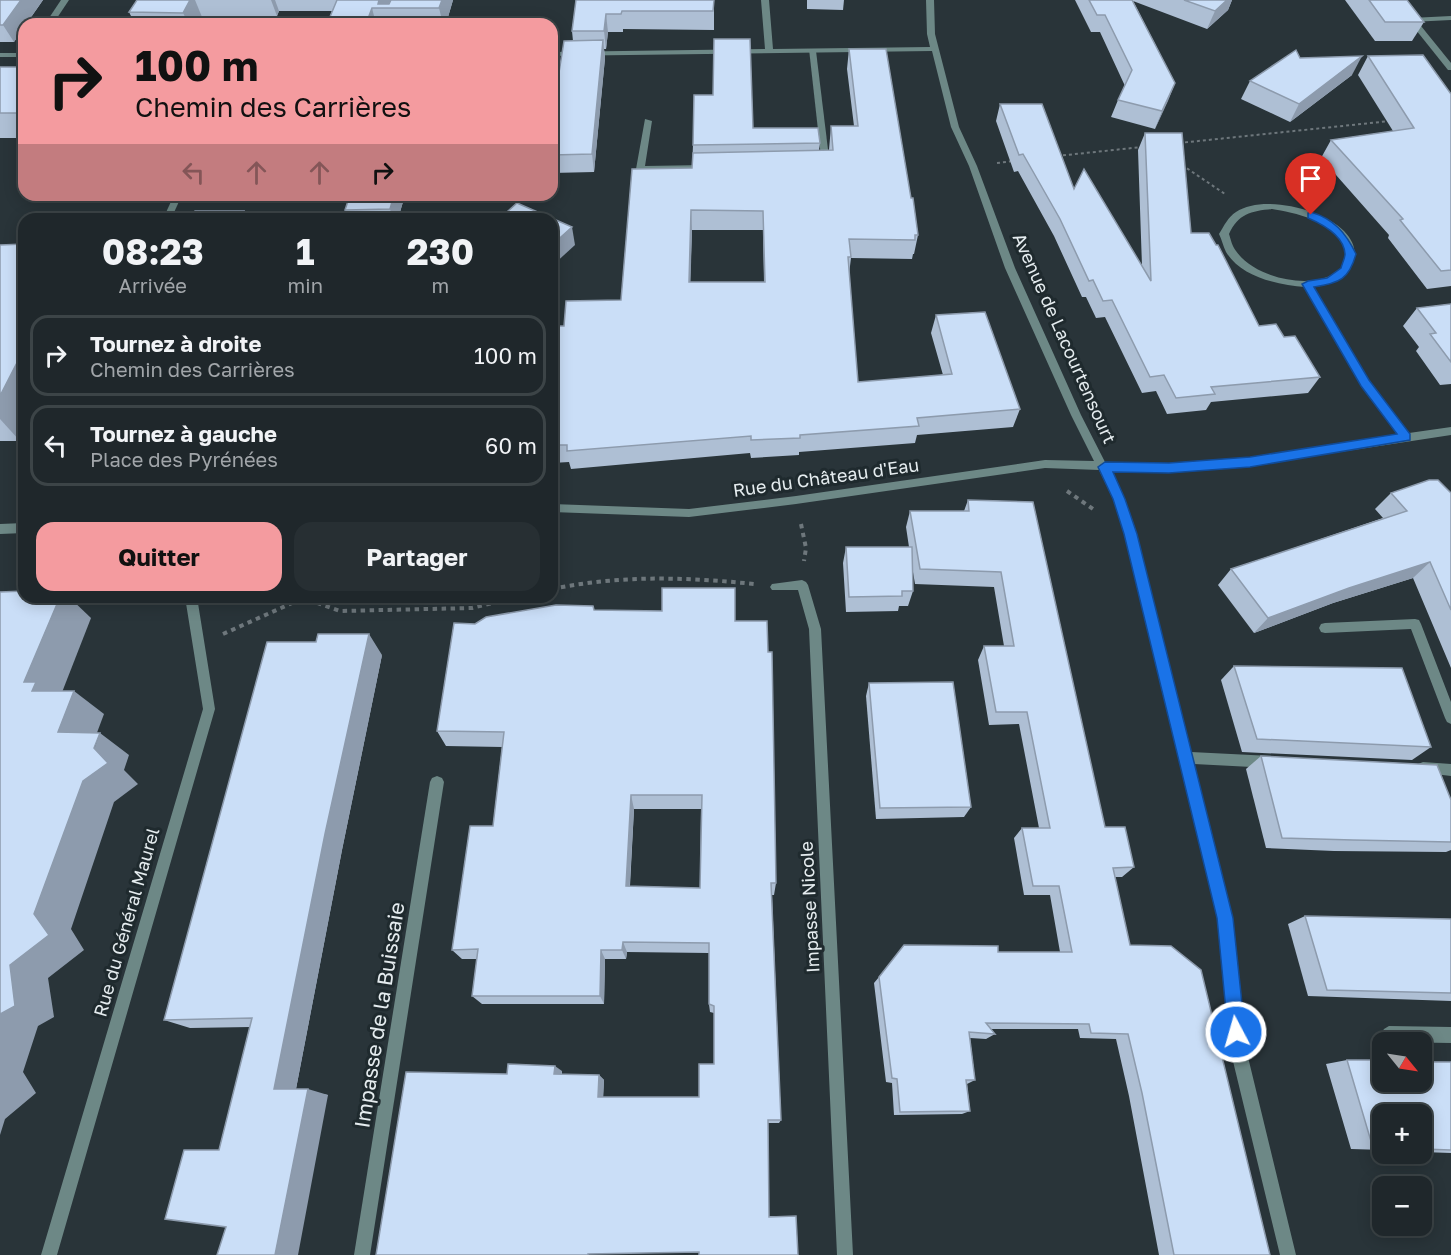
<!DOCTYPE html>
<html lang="fr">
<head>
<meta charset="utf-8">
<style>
  body { margin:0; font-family:"Golos Text",sans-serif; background:#272f33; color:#f1f3f6; height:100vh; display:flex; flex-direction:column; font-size:22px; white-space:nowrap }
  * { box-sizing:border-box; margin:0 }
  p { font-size:20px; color:#a1a5a9 }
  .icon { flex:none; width:33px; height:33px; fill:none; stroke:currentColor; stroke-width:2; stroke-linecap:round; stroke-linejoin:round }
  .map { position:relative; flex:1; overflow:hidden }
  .sheet { position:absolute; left:18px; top:213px; width:540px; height:390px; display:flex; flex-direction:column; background:#1f272b; border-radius:18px; box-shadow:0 3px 15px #0003,0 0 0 2px #3c4447 }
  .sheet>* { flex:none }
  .guide { position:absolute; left:18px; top:18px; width:540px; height:183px; border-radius:18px; box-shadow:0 3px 15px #0003,0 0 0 2px #3c4447; background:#f49b9f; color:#111; overflow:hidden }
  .needle { width:39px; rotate:120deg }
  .tools { position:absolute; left:1372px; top:1032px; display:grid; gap:12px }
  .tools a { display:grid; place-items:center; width:60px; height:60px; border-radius:12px; background:#1f272b; box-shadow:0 3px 15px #0003,0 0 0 2px #3c4447; font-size:30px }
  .pin { position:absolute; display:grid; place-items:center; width:51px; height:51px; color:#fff; margin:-62px -26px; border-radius:50% 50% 50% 0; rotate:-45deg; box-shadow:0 0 6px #0007 }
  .pin .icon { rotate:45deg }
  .me { position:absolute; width:66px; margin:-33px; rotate:354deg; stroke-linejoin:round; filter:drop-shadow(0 0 4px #0008) }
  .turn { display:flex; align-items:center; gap:21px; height:126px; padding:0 18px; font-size:27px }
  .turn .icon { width:78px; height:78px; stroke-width:2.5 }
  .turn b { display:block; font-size:42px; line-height:51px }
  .lanes { display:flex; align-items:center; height:57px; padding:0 18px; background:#0003; justify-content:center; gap:30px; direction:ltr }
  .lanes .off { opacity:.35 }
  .eta { display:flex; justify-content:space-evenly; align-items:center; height:102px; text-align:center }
  .eta b { font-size:36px; font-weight:700; line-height:42px }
  .primary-button { display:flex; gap:12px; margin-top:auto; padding:12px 18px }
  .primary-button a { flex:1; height:69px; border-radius:18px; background:#f49b9f; color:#111; font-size:24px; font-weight:700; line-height:69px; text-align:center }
  .primary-button a+a { background:#272f33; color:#f1f3f6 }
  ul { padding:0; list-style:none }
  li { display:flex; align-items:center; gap:18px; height:81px; margin:0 12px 9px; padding:0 6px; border:3px solid #3c4447; border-radius:18px }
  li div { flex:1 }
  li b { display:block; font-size:22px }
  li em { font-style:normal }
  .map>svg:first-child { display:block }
</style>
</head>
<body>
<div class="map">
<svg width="1451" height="1255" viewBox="0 0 1451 1255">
  <rect width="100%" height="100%" fill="#293439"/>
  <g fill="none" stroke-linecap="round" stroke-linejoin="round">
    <g stroke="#6e777c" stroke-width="2" stroke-dasharray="3 3" stroke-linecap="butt">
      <path d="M1179 143 1390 121"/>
      <path d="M1057 156 1142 147"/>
      <path d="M997 163 1014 161"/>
      <path d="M1182 165 1225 194"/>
    </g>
    <g stroke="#6e777c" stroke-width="4" stroke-dasharray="4.5 4.5" stroke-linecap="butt">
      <path d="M1067 491 1093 509"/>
      <path d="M801 524 806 548 804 561"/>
      <path d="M552 589C620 575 686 577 754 584"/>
      <path d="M300 597 340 611 472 608 517 597"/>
      <path d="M223 634 301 599"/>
    </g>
    <g fill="#6d8886" fill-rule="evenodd">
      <path d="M1451 16V20L1411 22 1407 20 1411 18Z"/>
      <path d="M809 49 816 51 830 166 826 169 822 166Z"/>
      <path d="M645 119 652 121 645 166 706 165 710 168 709 170 637 171 636 169Z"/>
      <path d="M437 776 442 778 444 782 370 1255H354L430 782 432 778Z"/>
    </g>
    <g fill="#6d8886" fill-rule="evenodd">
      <path d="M61 0H69L53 24H45Z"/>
      <path d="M761 0H769L773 49 930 47 927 34 926 0H934L935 34 959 127 977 166 1015 268 1081 415 1105 462 1169 464 1249 458 1399 435 1361 386 1305 287C1278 285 1241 277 1226 252 1223 246 1222 240 1219 234 1224 226 1228 217 1236 212 1263 194 1322 209 1344 231 1370 258 1344 284 1314 287L1369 380 1409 433 1451 427V435L1249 466 1169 472 1110 470 1125 499 1137 534 1191 752 1271 756 1276 758 1278 762 1276 766 1271 768 1194 764 1232 918 1247 1053 1296 1255H1280L1231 1053 1218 918 1125 534 1113 499 1099 470 1045 468 796 504 689 517 552 512V504L689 509 796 496 1045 460 1094 461 1071 415 1005 268 969 166 951 127 932 51 552 56V52L765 49ZM1272 209C1293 212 1336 222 1344 245 1347 253 1344 261 1342 268 1335 273 1329 277 1321 279 1294 286 1252 274 1236 251 1232 246 1231 240 1229 234 1238 214 1251 211 1272 209Z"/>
      <path d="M1392 0H1400L1451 63V70H1448Z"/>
      <rect x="0" y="53" width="24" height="4"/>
      <path d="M174 195H182L171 219H163Z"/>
      <path d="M24 523V533L0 534V524Z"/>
      <path d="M802 580 806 582 808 585 821 629 853 1255H837L809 629 798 590H772L770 587 772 584Z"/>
      <path d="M185 597H197L215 709 57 1255H41L203 709Z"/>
      <path d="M1415 619 1419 620 1421 624 1451 702V724L1447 722 1445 718 1411 629 1325 633 1321 632 1319 628 1321 624 1325 623Z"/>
      <path d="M1423 762 1451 764V776L1418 772 1416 768 1418 764Z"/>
      <path d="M1389 1026 1451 1027V1043L1389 1042 1384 1039 1381 1034 1384 1029Z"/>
    </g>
  </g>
  <g fill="#aebfd4" fill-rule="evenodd">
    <path d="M0 0H43L14 42H0Z"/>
    <path d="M137 0H453L446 24H327L332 11H279L277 16 202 17 199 24H135L129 12Z"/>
    <path d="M576 0H714V30L623 29V32H608L606 49H604L605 58 594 172 552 173V85H557L573 41 572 31Z"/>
    <path d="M807 0H844L843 10 807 9Z"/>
    <path d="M1075 0H1232L1228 10 1207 29 1133 1 1175 83 1155 129 1111 117 1118 100 1125 86 1100 32H1091Z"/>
    <path d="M1345 0H1407L1424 22 1412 41H1375Z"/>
    <path d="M849 49 918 235 914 254H913L912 259 851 258 849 274 858 382 943 375 931 333 936 315 1020 409 1013 427 917 435 915 443 799 452V455L751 458 750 453 571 469 569 462 552 463V326H564L621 300 692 168 693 145 753 128 820 143 819 150H829L831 126H854L847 69ZM692 230H763L764 282H690Z"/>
    <path d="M1368 56 1451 94V286L1427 289 1388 238 1389 235 1321 158 1331 140 1393 131 1358 75Z"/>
    <rect x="0" y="67" width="24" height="71"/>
    <path d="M1352 75 1290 122 1241 99 1250 81Z"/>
    <path d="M1000 104 1142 266 1138 150 1145 133 1191 233 1259 326 1284 337 1320 377 1308 393 1211 402 1206 410 1167 414 1156 391 1142 393 1105 317 1096 318 1086 297H1082L1054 236 1018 171 1014 172 996 121Z"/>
    <path d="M350 195H405L398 219H349L345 210Z"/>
    <path d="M490 195H536L535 199H491Z"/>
    <path d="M0 245 20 441H0Z"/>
    <path d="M1451 304V384L1440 385 1416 351 1419 347 1403 326 1417 308Z"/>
    <path d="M1391 493H1451V668L1413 578 1333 603 1254 633 1218 585 1231 569 1383 518 1375 509Z"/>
    <path d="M968 500 1033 502 1105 827 1134 867 1122 877H1115L1130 945 1270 1255H1159L1129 1096 1116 1039 1080 1038 1078 1029H990L995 1034 986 1039 970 1038 975 1080 967 1084 970 1111 962 1114 894 1115 892 1083 886 1082 874 983 879 977 998 952H1060L1050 895H1024L1014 838 1022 828H1039L1019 724 989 725 978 660 984 646H1004L994 587 915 584 912 566 913 591 908 606H899L898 611 846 612 843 563 846 547H909L906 527 910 511H964Z"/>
    <path d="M593 606 594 610 735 621 776 883 774 895H772L781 1120 779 1123H768L769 1216H796L699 1252 507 1074 562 1071V1074L599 1075 604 1080 603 1097H699L714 1064V1013L710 1012 709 1004V953L627 952 626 959H605L604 1004H482L472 996 477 959H462L452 950 493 826 502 747 446 746 437 731 475 624ZM634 809H701L700 888 630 886Z"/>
    <path d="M382 655 342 850 296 1089 328 1095 226 1227 219 1150 250 1027 190 1028 164 1020Z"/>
    <path d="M1234 666 1431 747 1412 760 1242 752 1221 680Z"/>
    <path d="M869 683 971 807 964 817 876 819 866 696Z"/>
    <path d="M1261 756 1451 800V850L1446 852 1334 851 1266 848 1246 769Z"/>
    <path d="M1305 916 1451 919V1001L1308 996 1288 924Z"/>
    <path d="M1347 1060 1451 1062V1153L1422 1152V1114H1383V1150L1351 1149 1326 1064Z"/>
  </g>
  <g fill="#8d9bad">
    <path d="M21 0H43L26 24H24V27L14 42 3 25Z"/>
    <path d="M190 0H195L202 17 199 24H189L183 13Z"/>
    <path d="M271 0H275L279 11 277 16Z"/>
    <path d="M379 0H392L390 8 378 4Z"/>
    <path d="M442 0H453L446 24H443L439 8Z"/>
    <path d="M1227 0H1232L1228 10 1207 29 1215 11Z"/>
    <path d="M372 8 376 24H366Z"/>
    <path d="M606 14 608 32 606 49 604 31Z"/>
    <path d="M603 40 605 58 594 172 592 154Z"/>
    <path d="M1362 56 1352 75 1290 122 1299 104Z"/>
    <path d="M1175 83 1168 101 1155 129 1162 111Z"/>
    <path d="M394 195H405L398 219H393L390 209Z"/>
    <path d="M691 210 692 230 690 301 689 282Z"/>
    <path d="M244 211 248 219H241Z"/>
    <path d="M572 227 575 245 552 266V245Z"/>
    <path d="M24 349V433L20 441 0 419V396Z"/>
    <path d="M1430 562 1413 578 1333 603 1254 633 1268 618 1349 588Z"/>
    <path d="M60 597H69L91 618 59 700 32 691 24 682Z"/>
    <path d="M369 634 382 655 342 850 295 1094 274 1089 325 834Z"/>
    <path d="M74 691 104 714 89 754 58 732Z"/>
    <path d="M100 733 129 755 124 770 138 784 114 802 71 929 84 950 48 978 54 1017 38 1026 23 1072 36 1093 5 1119 0 1135V1014L10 965 34 914Z"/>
    <path d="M631 795 634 809 629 898 626 886Z"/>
    <path d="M623 942 627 952 626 959 622 950Z"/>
    <path d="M601 950 605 959 604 1004 600 996Z"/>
    <path d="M555 1066 562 1071 561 1079 554 1074Z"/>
    <path d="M599 1075 604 1080 603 1101 598 1097Z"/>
    <path d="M308 1089 328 1095 298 1255H275Z"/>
  </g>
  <g fill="#cadef7" stroke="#8d9bad" stroke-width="1.5" fill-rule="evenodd">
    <path d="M0 0H21L3 25H0Z"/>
    <path d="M137 0H190L183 13 129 12Z"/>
    <path d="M337 0H379L378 4H389L391 0H442L439 8H372L366 24H327Z"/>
    <path d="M576 0H714L713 11H622L621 14H606L604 31H572Z"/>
    <path d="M1089 0H1132L1175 83 1162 111 1118 100 1132 70 1105 15H1097Z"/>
    <path d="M1184 0H1227L1215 11Z"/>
    <path d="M1369 0H1407L1424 22H1385Z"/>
    <path d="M714 39H750L753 128H818L820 143 693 145 694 95H713Z"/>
    <path d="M603 40 592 154 552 155V85H557L564 41Z"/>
    <path d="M849 49H886L911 198H913L918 235H915V240L849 239 851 257H848L858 382 952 374 936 315 985 312 1020 409 917 418 919 426 800 435V438L751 440V436L567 451V445H552V326H564L566 301 621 300 632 169 692 168 693 153 833 150 831 126H858ZM691 210 763 211 765 282H689Z"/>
    <path d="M1296 50 1300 58 1362 56 1299 104 1250 81Z"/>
    <path d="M1423 55 1451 94V270L1441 271 1400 220 1403 219 1331 140 1414 128 1368 56Z"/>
    <rect x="0" y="67" width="24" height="46"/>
    <path d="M1000 104H1042L1074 189 1084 169 1151 281 1145 133H1182L1191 233H1209L1216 245H1218L1259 326 1276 324 1284 337 1295 336 1320 377 1211 387 1215 394 1176 398 1164 375 1150 377 1112 300 1103 301 1093 280 1089 281 1060 219 1023 154 1019 155Z"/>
    <path d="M350 195H394L390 209 345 210Z"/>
    <path d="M517 203 572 227 552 245V219H499Z"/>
    <path d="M195 211H244L241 219H192Z"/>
    <path d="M24 244V349L0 396V245Z"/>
    <path d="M1451 304V362L1430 334 1436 333 1417 308Z"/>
    <path d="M1429 480H1438L1451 493V610L1430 562 1349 588 1268 618 1231 569 1407 511 1391 493Z"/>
    <path d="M968 500 1033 502 1105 827H1125L1134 867 1113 868 1130 945 1171 946 1201 970 1270 1255H1174L1142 1093 1128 1034 1091 1033 1089 1024 986 1023 995 1034 969 1032 975 1080H966L970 1111 900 1112 897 1079 892 1078 879 977 904 945 998 946V952H1072L1059 886H1033L1022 828H1050L1027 712H996L984 646H1014L1001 572 920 569 910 511H969Z"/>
    <path d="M846 547H912L913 591H902V596L849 597Z"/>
    <path d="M662 588H735V621H767L768 652H772L776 883H771L781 1120H768L769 1217 796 1216 798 1255H699V1252L588 1254V1255H376L406 1072 507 1074 508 1064 555 1066 554 1074 599 1075 598 1097H699V1064H714V1006L709 1004V943L623 942 622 950H601L600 996H472L478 949 452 950 470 826H493L504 732 437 731 454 623 475 624 486 617 556 605 593 606 594 610 662 611ZM631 795H702L700 888 626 886Z"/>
    <path d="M24 591V597H60L24 682H36L32 691H74L58 732 100 733 94 748 108 763 83 781 34 914 49 935 10 965 15 1006 0 1014V592Z"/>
    <path d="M318 634H369L325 834 274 1089H308L275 1255H217L226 1227 165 1219 184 1150H219L252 1018 164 1020 267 642H316Z"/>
    <path d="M1234 666 1402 668 1431 747 1257 739Z"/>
    <path d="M953 682 971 807 880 808 869 683Z"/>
    <path d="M1261 756 1437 765 1451 800V842L1353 840 1282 838Z"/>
    <path d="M1305 916 1451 919V993L1327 990Z"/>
    <path d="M1347 1060H1383V1082H1422V1060H1427L1428 1062H1451V1150L1422 1149V1114H1383V1148H1373Z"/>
  </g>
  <path fill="#1a73e8" stroke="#114b97" stroke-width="1.5" d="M1311 212C1334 219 1346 233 1356 254 1349 279 1340 283 1314 287L1369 380 1410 434V440L1250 467 1169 473 1113 472 1125 499 1137 534 1233 918 1245 1032 1242 1038 1236 1041 1230 1038 1228 1032 1217 918 1124 534 1113 499 1098 467 1105 462 1169 463 1250 457 1397 434 1361 386 1302 284 1308 281 1327 278 1341 268C1342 264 1345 258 1345 254 1344 236 1322 224 1308 218V213Z"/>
  <g text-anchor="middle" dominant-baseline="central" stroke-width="6" stroke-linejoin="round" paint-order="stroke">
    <g font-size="18" fill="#e5ecef" stroke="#1f2a2e">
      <text transform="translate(1065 338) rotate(66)">Avenue de Lacourtensourt</text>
      <text transform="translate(826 477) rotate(-8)">Rue du Château d'Eau</text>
      <text transform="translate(809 907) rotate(-93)">Impasse Nicole</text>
      <text transform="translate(126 922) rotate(-74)">Rue du Général Maurel</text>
    </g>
    <g font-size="21" fill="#e5ecef" stroke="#1f2a2e">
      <text transform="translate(379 1015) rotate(-81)">Impasse de la Buissaie</text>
    </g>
  </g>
</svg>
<div class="tools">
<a><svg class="needle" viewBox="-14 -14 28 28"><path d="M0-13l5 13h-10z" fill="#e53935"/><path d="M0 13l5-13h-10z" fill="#a1a5a9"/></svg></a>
<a>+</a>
<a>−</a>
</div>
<div class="pin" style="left:1311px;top:215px;background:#d93025"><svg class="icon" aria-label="arrive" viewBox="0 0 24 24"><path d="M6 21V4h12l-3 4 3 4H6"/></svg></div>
<svg class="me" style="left:1236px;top:1032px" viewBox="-20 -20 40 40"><circle r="17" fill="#1a73e8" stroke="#fff" stroke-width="3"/><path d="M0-11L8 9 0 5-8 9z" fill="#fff"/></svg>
<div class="guide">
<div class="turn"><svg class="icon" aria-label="right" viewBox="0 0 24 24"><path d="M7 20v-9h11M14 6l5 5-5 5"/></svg><div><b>100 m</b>Chemin des Carrières</div></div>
<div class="lanes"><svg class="icon off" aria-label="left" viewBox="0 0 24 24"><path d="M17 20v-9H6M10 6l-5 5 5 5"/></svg><svg class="icon off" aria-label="ahead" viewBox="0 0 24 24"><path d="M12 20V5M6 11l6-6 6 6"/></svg><svg class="icon off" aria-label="ahead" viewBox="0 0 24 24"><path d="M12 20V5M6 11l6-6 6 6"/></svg><svg class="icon" aria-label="right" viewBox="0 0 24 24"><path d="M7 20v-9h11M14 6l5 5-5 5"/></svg></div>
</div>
<section class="sheet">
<div class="eta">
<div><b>08:23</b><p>Arrivée</p></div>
<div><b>1</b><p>min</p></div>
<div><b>230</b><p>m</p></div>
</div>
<ul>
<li><svg class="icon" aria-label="right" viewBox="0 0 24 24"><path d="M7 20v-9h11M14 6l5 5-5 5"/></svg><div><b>Tournez à droite</b><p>Chemin des Carrières</p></div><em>100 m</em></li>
<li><svg class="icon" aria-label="left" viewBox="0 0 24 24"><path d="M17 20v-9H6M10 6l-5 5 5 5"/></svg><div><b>Tournez à gauche</b><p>Place des Pyrénées</p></div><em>60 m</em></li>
</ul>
<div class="primary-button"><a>Quitter</a><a>Partager</a></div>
</section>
</div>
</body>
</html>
